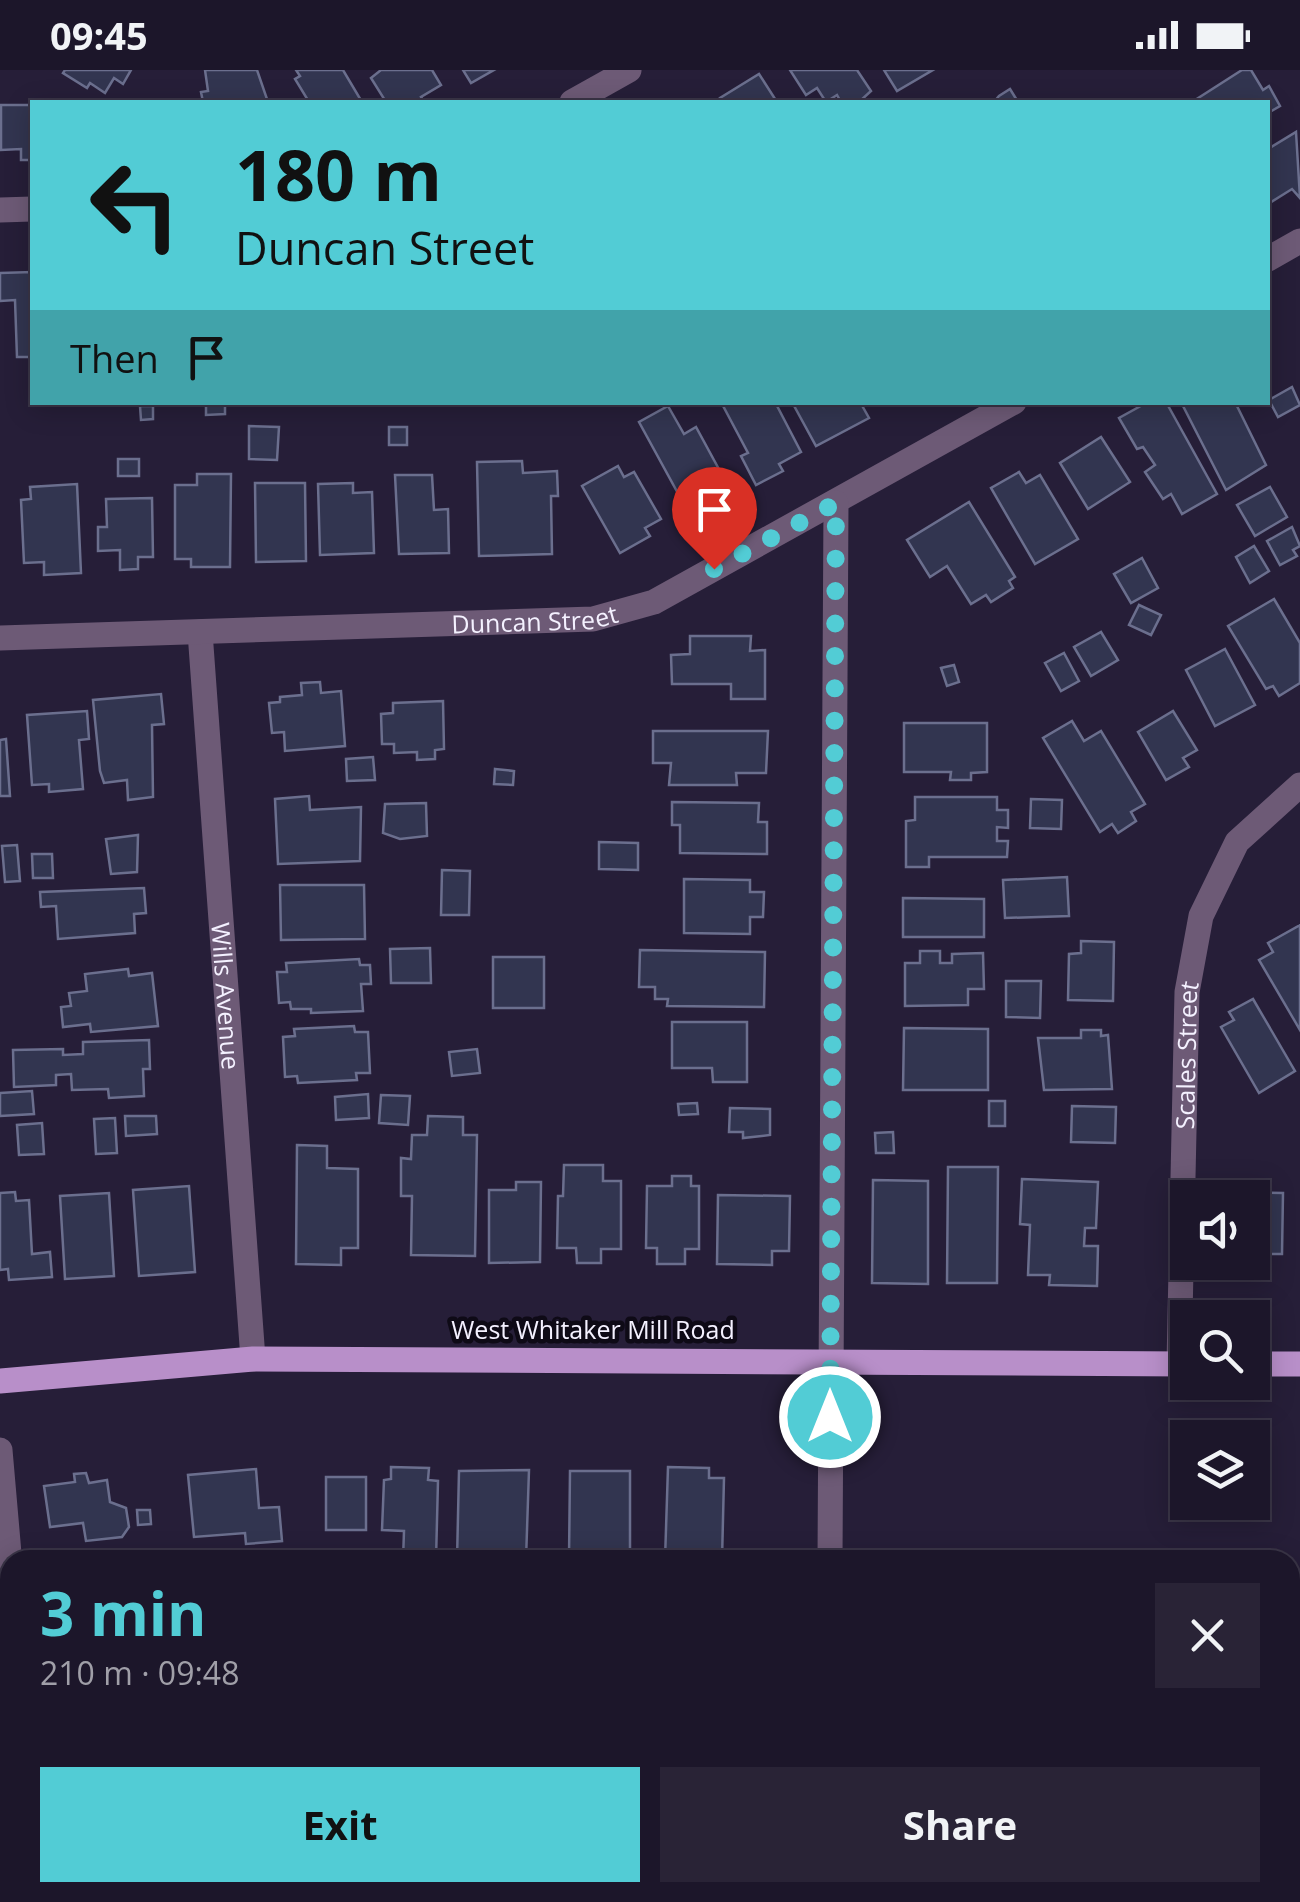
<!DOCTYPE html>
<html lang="en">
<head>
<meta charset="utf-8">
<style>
  body { margin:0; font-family:"Open Sans",sans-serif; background:#292336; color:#f1f3f6; height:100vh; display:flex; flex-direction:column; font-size:38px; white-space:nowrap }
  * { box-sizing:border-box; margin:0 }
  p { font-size:32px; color:#a09fa8 }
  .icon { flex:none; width:55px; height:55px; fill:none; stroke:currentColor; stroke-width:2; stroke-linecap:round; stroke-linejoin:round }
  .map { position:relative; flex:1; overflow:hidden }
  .panel { position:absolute; left:0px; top:1480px; width:1300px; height:352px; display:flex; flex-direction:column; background:#1c162a; border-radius:30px 30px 0 0; box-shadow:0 5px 25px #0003,0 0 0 2px #3a3547 }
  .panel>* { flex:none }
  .guide { position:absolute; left:30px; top:30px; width:1240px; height:305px; border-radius:0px; box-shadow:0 5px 25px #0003,0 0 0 2px #3a3547; background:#52ccd5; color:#111; overflow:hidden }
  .fabs { position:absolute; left:1170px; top:1110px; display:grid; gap:20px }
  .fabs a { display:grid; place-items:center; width:100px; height:100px; border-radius:0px; background:#1c162a; box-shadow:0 5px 25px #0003,0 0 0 2px #3a3547; font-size:50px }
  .pin { position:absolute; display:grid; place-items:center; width:85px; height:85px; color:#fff; margin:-102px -42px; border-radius:50% 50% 50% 0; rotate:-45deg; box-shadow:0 0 10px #0007 }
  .pin .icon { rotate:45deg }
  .me { position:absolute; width:110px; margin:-55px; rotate:0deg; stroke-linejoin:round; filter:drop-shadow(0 0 8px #0008) }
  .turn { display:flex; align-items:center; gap:35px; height:210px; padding:0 40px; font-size:45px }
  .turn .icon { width:130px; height:130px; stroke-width:2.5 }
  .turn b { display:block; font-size:70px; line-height:85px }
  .then { display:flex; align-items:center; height:95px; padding:0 40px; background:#0003; gap:20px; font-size:38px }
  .round { display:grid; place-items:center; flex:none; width:105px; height:105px; border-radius:0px; background:#292336 }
  .headline { display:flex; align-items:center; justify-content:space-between; height:170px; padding:0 40px }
  h1 { font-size:60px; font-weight:700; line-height:75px; color:#52ccd5 }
  .action { display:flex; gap:20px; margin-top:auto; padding:20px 40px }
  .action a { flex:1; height:115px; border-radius:0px; background:#52ccd5; color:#111; font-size:40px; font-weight:700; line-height:115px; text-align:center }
  .action a+a { background:#292336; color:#f1f3f6 }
  .status { display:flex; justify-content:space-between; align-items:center; height:70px; padding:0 50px; background:#1c162a; direction:ltr }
  .status svg { height:28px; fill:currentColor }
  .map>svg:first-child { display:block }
</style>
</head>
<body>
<div class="status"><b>09:45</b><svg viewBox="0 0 49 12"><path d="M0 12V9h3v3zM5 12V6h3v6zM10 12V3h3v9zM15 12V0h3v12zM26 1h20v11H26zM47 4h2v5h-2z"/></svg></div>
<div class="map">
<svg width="1300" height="1832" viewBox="0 0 1300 1832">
  <rect width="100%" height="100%" fill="#261e38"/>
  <g fill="#323550" stroke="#6b6f8e" stroke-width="2.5">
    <path d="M65 0H131L123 14 114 8 105 23 90 13 87 18 63 3Z"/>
    <path d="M205 0H257L268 32H203L201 22 208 21Z"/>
    <path d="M296 0H343L362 32H309L295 9 300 6Z"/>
    <path d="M381 0H432L441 15 421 27 424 32H386L371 8Z"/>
    <path d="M463 0H494L471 13Z"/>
    <path d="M790 0H857L871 21 859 32H841L837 25 826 32 817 18 806 25Z"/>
    <path d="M884 0H933L897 21Z"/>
    <path d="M1242 0H1251L1263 20 1269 16 1280 36 1268 43V32H1192Z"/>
    <path d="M759 4 777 32H722L720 28Z"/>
    <path d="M1010 19 1018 32H994L999 26Z"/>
    <path d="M1 35H32V90H21V79L1 80Z"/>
    <path d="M1296 62 1300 128 1292 119 1268 134V79Z"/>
    <path d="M32 202V287H17L15 230 0 231V203Z"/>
    <path d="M1292 317 1300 335 1278 347 1269 330Z"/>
    <path d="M206 332H225V344L206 345Z"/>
    <path d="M721 332H775L801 382 779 394 783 401 756 415 741 386 748 383Z"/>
    <path d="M792 332H860L869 348 816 376Z"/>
    <path d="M1148 332H1166L1217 424 1182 444 1171 424 1163 429 1145 402 1155 395 1143 377 1137 379 1119 348Z"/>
    <path d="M1181 332H1235L1266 395 1226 420Z"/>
    <path d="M140 336H153V349L141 350Z"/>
    <path d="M668 336 684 364 696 357 734 427 692 449 639 352Z"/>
    <path d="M249 356 279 357 277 390 249 389Z"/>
    <rect x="389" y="357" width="18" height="18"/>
    <path d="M1101 367 1130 412 1088 439 1060 393Z"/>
    <rect x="118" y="389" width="21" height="17"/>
    <path d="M522 391 523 403 557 401 558 426H551L552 484 479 486 477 392Z"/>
    <path d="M618 396 624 407 634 402 661 449 645 458 650 466 620 483 582 416Z"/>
    <path d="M1019 402 1026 413 1040 405 1078 469 1035 494 991 418Z"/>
    <path d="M197 404H231L230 497H191V489H175V415H197Z"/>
    <path d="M395 405H432L434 440 448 439 449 483 399 484Z"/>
    <path d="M255 413H305L306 491 256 492Z"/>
    <path d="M353 413V423L372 422 374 483 320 485 318 414Z"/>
    <path d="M77 414 81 503 44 505V492L24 493 21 430 31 429 30 417Z"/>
    <path d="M1270 417 1287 447 1255 466 1237 435Z"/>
    <path d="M152 428 153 487H138V499L120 500V480L98 481V457H107L106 429Z"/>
    <path d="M969 432 1015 507 1009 511 1013 518 991 532 986 525 971 534 947 496 930 507 907 470Z"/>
    <path d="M1292 457 1300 476 1293 480 1297 486 1280 495 1267 471Z"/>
    <path d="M1254 476 1269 501 1250 513 1236 487Z"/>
    <path d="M1142 488 1158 518 1131 533 1114 504Z"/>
    <path d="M1274 529 1300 573V613L1279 626 1273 616 1266 619 1228 556Z"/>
    <path d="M1139 535 1161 545 1151 565 1129 555Z"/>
    <path d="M1101 562 1118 590 1091 606 1074 577Z"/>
    <path d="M690 566H751L750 581 765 580V629H731V614H672L671 585 690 584Z"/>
    <path d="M1225 579 1255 635 1215 656 1186 600Z"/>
    <path d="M1064 583 1079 611 1061 621 1045 593Z"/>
    <path d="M954 595 959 612 947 616 941 598Z"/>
    <path d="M320 612 321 623 341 621 345 676 285 681 284 662 272 663 269 633 280 632V627L302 625 301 613Z"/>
    <path d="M161 624 164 654 152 655 153 727 128 730 127 710 104 713 100 701 93 630Z"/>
    <path d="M443 631 444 679 435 680V689L417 690V682L394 683V674H382L381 644 393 643V633Z"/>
    <path d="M87 641 89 669 79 670 83 719 49 722V714L32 715 27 645Z"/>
    <path d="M1173 641 1197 680 1183 688 1189 697 1166 710 1138 662Z"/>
    <path d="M1072 651 1084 671 1101 661 1145 734 1131 742 1136 751 1118 763 1112 754 1100 762 1043 668Z"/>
    <path d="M904 653H987V702L971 703V710H950L951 702H904Z"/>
    <path d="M653 661H768L766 703H736L737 715H669L671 693H653Z"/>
    <path d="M6 669 10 726H0V670Z"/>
    <path d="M373 687 375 710 347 711 346 689Z"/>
    <path d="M495 699 514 701 513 715 494 714Z"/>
    <path d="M309 726 310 740 361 737 360 791 278 794 275 729Z"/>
    <path d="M915 727H997V740H1008V758L997 757V771H1008L1007 787H929V797H906V751L915 750Z"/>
    <path d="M1031 729 1062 730 1061 759 1030 758Z"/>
    <path d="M672 732 759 733 758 752H767V784L680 783V755H672Z"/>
    <path d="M426 733 427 766 400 769 383 763 385 734Z"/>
    <path d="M138 765 137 802 111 804 106 769Z"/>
    <path d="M599 772 638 773V800L599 799Z"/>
    <path d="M17 775 20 811 5 812 2 776Z"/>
    <path d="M32 784H52L53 808H33Z"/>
    <path d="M442 800 470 801 469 845H441Z"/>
    <path d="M1067 807 1069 846 1005 848 1003 810Z"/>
    <path d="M684 809 750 810V822H764L763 847H750V864L684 863Z"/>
    <path d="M280 815H364L365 869 281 870Z"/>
    <path d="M144 818 146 843 134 844 135 863 58 869 56 836 41 837 40 822Z"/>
    <path d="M903 828 984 829V867H903Z"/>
    <path d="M1300 855V854V960L1259 890 1273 882 1268 873Z"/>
    <path d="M1081 871 1114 872 1113 931 1068 930 1069 884 1081 883Z"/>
    <path d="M430 878 431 913H391L390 879Z"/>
    <path d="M640 880 765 882 764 937 667 936 668 929H655V917H639Z"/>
    <path d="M920 881H940V893H952V884L983 883 984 919H968V935L905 936V893H920Z"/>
    <rect x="493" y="887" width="51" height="51"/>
    <path d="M359 889 360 895H370L371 914H361L363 941 311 943V939H291L290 932 279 933 277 902H287L286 893Z"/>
    <path d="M128 899 129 906 152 903 158 956 91 962 90 954 63 957 61 937 71 936 69 923 87 921 85 904Z"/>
    <path d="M1006 911H1041L1040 948 1006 947Z"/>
    <path d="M1253 929 1295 1001 1259 1023 1221 957 1234 950 1229 942Z"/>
    <path d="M672 952H747V1012H713L712 998H672Z"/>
    <path d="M354 956 355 962H368L370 1003H356L357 1010 298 1013 297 1006 285 1007 283 967 295 966 294 959Z"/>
    <path d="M904 958 988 959V1020H903Z"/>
    <path d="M1081 960H1101V966L1108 965 1112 1019 1044 1020 1038 968H1081Z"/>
    <path d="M149 970 150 999H143L144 1026 109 1028 108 1019 72 1020 71 1004 56 1005V1015L14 1017 13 980 63 979V985L83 984V972Z"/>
    <path d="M477 979 480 1003 452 1006 449 982Z"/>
    <path d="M32 1021 34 1044 0 1046V1023Z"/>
    <path d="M368 1024 369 1048 336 1050 335 1027Z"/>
    <path d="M381 1025 410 1026 408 1055 379 1053Z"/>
    <rect x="989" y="1031" width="16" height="25"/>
    <path d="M697 1033 698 1044 679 1045 678 1034Z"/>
    <path d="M1072 1036 1116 1037 1115 1073 1071 1072Z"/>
    <path d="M730 1038 770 1039V1065L743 1068V1062H729Z"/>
    <path d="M125 1046H156L157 1064 126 1066Z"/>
    <path d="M428 1046 463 1047V1065H477L475 1186 411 1185 412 1126H401V1088L411 1089 412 1065H427Z"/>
    <path d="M115 1048 117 1083 96 1084 94 1049Z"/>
    <path d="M42 1053 44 1084 19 1085 17 1055Z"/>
    <path d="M893 1062 894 1083H876L875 1063Z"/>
    <path d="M297 1075 327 1076V1098L358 1099V1178H341V1195L296 1194Z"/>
    <path d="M564 1095H603V1111H621V1179H601V1193H577L576 1178H557L558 1126H563Z"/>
    <path d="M948 1097H998L997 1213H947Z"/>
    <path d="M672 1106H691V1116H699V1179H685V1194H657V1178H646L647 1116H672Z"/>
    <path d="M1022 1109 1098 1112 1096 1158H1085L1084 1176H1098L1097 1216 1049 1215 1050 1205H1028L1030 1155 1020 1154Z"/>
    <path d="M873 1110 928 1111V1214L872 1213Z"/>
    <path d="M516 1112H541L540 1192 489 1193V1120H516Z"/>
    <path d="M189 1116 195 1202 139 1206 133 1120Z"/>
    <path d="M15 1122 16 1131 29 1130 32 1184 50 1182 52 1207 9 1210 8 1199 0 1200V1123Z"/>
    <path d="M1223 1122 1283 1123 1282 1184H1252V1128H1223Z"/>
    <path d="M109 1123 114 1206 65 1209 60 1126Z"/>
    <path d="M718 1125 790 1126 789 1181H772V1195L717 1194Z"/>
    <path d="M391 1397 429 1398 428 1410 438 1411 436 1490H403L404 1461 382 1460 384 1410 391 1409Z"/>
    <path d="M668 1397 709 1398V1408H724L722 1490H665Z"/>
    <path d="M256 1399 259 1438 279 1437 282 1471 246 1474 245 1463 194 1467 188 1405Z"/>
    <path d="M529 1400 526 1490H457L459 1401Z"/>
    <path d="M570 1401H630V1487L569 1489Z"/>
    <path d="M86 1403 89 1413 107 1410 110 1432 126 1438 129 1457 122 1467 86 1471 83 1453 50 1457 44 1416 75 1412 74 1404Z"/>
    <rect x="326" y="1407" width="40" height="53"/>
    <path d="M137 1440H150L151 1454 138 1455Z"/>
    <rect x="1290" y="1503" width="10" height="165"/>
    <path d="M100 1822H181L182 1832H110L109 1825Z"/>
    <path d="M899 1822H976L975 1832H899Z"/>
  </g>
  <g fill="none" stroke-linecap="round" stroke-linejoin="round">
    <g stroke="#6d5a76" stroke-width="25">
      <path d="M572 32 629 0"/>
      <path d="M0 140 32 139"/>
      <path d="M1268 189 1300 171"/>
      <path id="s1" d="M200 562 253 1289"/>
      <path id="s2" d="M0 568 593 549 654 532 1014 332"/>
      <path id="s3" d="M1179 1293 1187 922 1201 846 1237 772 1300 715"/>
      <path d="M0 1380 10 1495"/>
      <path d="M830 1490 836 433"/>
      <path d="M39 1822V1832"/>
      <path d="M828 1832V1822"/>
    </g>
    <g stroke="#b88fc9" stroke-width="25">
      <path d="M1252 1294H1300"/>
      <path d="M0 1311 253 1289 1188 1294"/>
    </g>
  </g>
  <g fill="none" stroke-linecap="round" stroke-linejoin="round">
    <path stroke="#52ccd5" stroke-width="18" stroke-dasharray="0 32.4" d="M714 499 836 433 830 1347"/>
  </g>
  <g text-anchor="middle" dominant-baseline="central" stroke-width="9" stroke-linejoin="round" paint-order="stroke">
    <g font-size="25" fill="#f4f1ff" stroke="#0e0a16">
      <text stroke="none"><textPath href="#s2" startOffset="535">Duncan Street</textPath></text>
      <text stroke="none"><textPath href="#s1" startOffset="365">Wills Avenue</textPath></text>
      <text stroke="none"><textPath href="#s3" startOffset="308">Scales Street</textPath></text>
      <text x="593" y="1259">West Whitaker Mill Road</text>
    </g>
  </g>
</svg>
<div class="fabs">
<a><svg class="icon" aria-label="sound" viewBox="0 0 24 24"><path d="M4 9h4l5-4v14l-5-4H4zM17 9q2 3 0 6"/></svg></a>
<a><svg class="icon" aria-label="search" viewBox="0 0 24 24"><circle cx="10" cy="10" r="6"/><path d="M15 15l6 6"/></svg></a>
<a><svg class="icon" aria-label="layers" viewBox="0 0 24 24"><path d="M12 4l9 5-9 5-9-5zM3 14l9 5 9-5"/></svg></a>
</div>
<div class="pin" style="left:714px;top:499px;background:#d93025"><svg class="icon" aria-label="arrive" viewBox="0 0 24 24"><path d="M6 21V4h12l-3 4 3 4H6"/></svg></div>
<svg class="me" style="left:830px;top:1347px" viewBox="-20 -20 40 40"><circle r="17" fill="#52ccd5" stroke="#fff" stroke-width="3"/><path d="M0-11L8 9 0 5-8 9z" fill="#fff"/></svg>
<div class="guide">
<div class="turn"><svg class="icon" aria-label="left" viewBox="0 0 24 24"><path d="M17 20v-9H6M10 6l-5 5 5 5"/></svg><div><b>180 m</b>Duncan Street</div></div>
<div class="then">Then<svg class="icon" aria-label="arrive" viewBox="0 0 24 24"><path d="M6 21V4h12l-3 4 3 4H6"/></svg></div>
</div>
<section class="panel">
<div class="headline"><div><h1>3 min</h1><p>210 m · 09:48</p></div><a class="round"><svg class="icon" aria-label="close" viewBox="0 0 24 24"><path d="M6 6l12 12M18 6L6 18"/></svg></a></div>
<div class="action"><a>Exit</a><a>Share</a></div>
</section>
</div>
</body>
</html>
